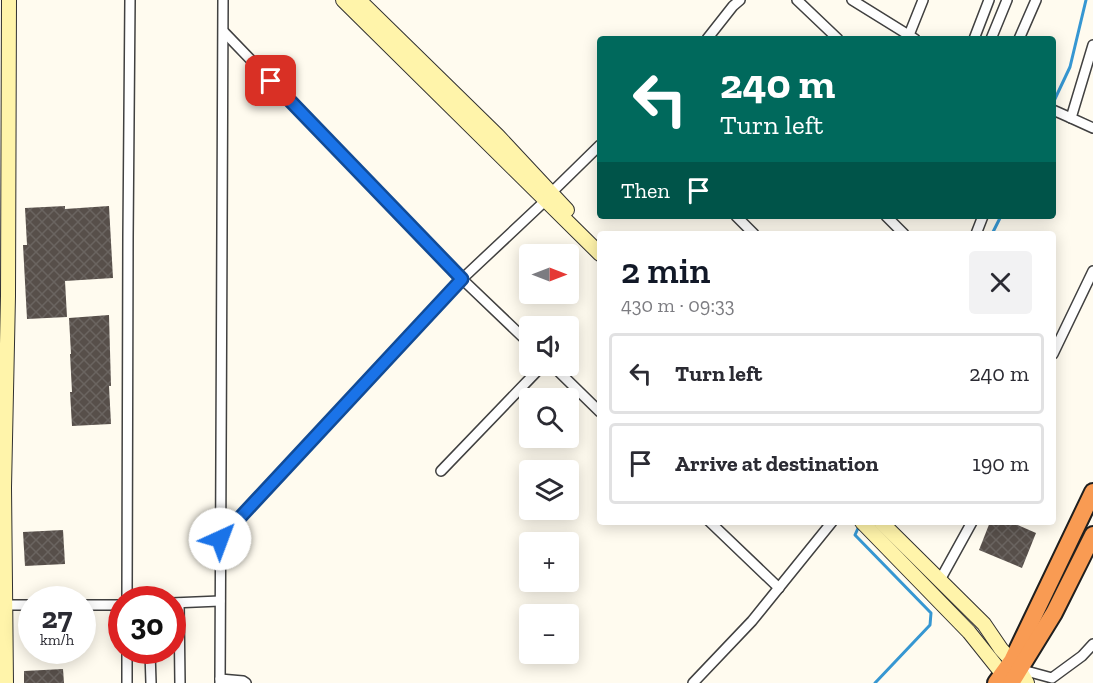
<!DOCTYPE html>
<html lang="en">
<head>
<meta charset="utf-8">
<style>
  body { margin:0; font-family:"Zilla Slab",serif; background:#f2f2f3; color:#2b2b33; height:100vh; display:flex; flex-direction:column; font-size:22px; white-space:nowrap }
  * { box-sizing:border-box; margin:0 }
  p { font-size:20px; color:#7c7c81 }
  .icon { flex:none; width:33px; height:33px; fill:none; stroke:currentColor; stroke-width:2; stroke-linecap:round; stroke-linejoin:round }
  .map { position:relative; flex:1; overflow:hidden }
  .panel { position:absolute; left:597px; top:231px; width:459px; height:294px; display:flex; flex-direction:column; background:#fff; border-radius:6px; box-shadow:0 3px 15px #0003 }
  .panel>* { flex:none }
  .banner { position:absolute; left:597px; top:36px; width:459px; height:183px; border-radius:6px; box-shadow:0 3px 15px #0003; background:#00695c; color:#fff; overflow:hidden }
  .needle { width:39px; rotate:90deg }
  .controls { position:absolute; left:519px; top:244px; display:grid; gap:12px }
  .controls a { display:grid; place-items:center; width:60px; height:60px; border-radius:6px; background:#fff; box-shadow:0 3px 15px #0003; font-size:30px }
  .speed { position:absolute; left:18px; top:586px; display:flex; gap:12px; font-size:30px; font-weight:700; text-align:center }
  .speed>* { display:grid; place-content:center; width:78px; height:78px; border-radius:50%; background:#fff; box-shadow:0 3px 15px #0003; line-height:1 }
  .speed small { font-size:15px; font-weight:400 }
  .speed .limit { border:9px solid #d22; background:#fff; color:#111 }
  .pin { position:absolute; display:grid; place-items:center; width:51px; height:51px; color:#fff; margin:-26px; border-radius:12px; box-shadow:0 3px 9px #0006 }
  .me { position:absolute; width:66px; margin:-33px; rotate:43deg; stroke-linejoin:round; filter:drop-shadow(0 0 4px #0008) }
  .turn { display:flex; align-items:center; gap:21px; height:126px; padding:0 24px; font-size:27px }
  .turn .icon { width:78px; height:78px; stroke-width:2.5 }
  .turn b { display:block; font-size:42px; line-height:51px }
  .then { display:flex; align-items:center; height:57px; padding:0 24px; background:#0003; gap:12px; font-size:22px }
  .round { display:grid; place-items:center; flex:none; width:63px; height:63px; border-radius:6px; background:#f2f2f3 }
  .overview { display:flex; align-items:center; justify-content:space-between; height:102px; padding:0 24px }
  h1 { font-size:36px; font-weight:600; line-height:45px; color:#111827 }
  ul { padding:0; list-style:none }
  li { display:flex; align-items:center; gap:18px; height:81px; margin:0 12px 9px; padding:0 12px; border:3px solid #e1e1e2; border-radius:6px }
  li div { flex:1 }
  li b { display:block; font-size:22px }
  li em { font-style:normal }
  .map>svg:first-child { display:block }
</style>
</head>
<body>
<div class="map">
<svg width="1093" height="683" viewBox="0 0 1093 683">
  <defs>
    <pattern id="building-cross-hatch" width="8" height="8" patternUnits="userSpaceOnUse" patternTransform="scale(1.5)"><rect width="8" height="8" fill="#574f4a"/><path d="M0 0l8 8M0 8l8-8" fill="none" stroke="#6a6460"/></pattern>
  </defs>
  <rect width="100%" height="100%" fill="#fffbef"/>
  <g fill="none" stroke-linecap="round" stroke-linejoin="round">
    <g stroke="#3697d2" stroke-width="3">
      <path d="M1053 103 1070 67 1086 0"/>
      <path d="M992 234 1001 216"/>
      <path d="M859 526 855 535 931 613 930 625 875 683"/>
    </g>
  </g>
  <g fill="url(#building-cross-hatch)">
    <path d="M65 206V209L109 206 113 278 65 281 67 317 27 319 23 245H27L25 208Z"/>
    <path d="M109 315 111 386H109L111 424 72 426 70 392H72L70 354H71L69 318Z"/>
    <path d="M990 522H1011L1036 533 1022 568 979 550Z"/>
    <path d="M63 530 65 564 25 566 23 532Z"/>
    <path d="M63 669 64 683H24V671Z"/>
  </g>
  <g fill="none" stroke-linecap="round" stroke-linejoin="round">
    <g stroke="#414141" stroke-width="12">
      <g id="street">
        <path d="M797 0 838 39"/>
        <path d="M852 0 915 39"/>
        <path d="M909 35 923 0"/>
        <path d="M707 39 733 6 740 0"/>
        <path d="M974 39 989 0"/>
        <path d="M991 39 1007 0"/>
        <path d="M1019 39 1036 0"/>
        <path d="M1093 45 1071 118 1093 128"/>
        <path d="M1053 110 1071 118"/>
        <path d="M551 193 600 145"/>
        <path d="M736 216 754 234"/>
        <path d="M886 216 904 234"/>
        <path d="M976 234 983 216"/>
        <path d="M530 344 462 279 545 201"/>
        <path d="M1053 354 1093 271"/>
        <path d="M553 366 600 412"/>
        <path d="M441 471 542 366"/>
        <path d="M710 522 779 588"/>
        <path d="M220 539 462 279 224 32"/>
        <path d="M940 580 972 522"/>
        <path d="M127 600 128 237 130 0"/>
        <path d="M172 603 220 601"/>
        <path d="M179 603 180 683"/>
        <path d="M6 605H32"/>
        <path d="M82 605H122"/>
        <path d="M150 651 151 683"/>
        <path d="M1019 669 1052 678 1082 656 1093 644"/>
        <path d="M220 679 243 681 246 683"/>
        <path d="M127 683V651"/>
        <path d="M220 683 223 0"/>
        <path d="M693 683 752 621 832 522"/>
      </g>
    </g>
    <g stroke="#303030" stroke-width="16">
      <g id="secondary">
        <path d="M343 0 600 254"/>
        <path d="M359 0 498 136 567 210"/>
        <path d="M862 522 969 632 1009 682"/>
        <path d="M881 522 984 624 1001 649 1019 669 1027 683"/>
        <path d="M6 683 4 487 8 296 9 0"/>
      </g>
    </g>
    <g stroke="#1f1f1f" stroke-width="20">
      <g id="highway">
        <path d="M996 683 1012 661 1093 492"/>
        <path d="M1011 683 1054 613 1093 535"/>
      </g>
    </g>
    <use href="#street" stroke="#fff" stroke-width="9"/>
    <use href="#secondary" stroke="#fff4aa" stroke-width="14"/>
    <use href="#highway" stroke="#f99b53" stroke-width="16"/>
  </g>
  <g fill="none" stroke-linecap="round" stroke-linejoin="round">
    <g stroke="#114b97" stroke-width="15">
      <path id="route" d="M220 539 462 279 271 81"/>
    </g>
    <use href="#route" stroke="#1a73e8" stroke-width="10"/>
  </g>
</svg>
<div class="controls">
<a><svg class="needle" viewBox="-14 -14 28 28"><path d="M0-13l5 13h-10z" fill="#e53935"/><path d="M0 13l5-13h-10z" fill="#7c7c81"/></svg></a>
<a><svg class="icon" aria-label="sound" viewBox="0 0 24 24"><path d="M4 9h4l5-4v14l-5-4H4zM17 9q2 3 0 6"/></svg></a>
<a><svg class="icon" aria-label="search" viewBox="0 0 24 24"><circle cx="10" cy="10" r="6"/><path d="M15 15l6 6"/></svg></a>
<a><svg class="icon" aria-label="layers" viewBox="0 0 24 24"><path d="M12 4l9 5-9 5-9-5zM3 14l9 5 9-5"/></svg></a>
<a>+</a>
<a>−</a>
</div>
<div class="speed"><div>27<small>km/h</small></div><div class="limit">30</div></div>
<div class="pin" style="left:271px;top:81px;background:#d93025"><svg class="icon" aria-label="arrive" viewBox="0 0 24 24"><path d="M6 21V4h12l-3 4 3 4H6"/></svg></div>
<svg class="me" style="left:220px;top:539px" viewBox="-20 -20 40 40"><circle r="19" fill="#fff"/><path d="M0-13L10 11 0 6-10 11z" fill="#1a73e8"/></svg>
<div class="banner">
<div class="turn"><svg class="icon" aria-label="left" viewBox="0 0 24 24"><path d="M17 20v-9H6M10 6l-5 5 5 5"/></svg><div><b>240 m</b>Turn left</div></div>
<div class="then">Then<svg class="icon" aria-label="arrive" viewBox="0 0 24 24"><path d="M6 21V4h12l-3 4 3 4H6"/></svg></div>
</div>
<section class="panel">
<div class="overview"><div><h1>2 min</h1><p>430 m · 09:33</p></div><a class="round"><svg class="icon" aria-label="close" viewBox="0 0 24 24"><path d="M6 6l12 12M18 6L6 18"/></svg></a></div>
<ul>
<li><svg class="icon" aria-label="left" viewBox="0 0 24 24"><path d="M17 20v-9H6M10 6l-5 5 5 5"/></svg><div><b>Turn left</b></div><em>240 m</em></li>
<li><svg class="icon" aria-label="arrive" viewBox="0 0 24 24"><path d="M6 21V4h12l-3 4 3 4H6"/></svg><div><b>Arrive at destination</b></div><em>190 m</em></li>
</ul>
</section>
</div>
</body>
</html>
